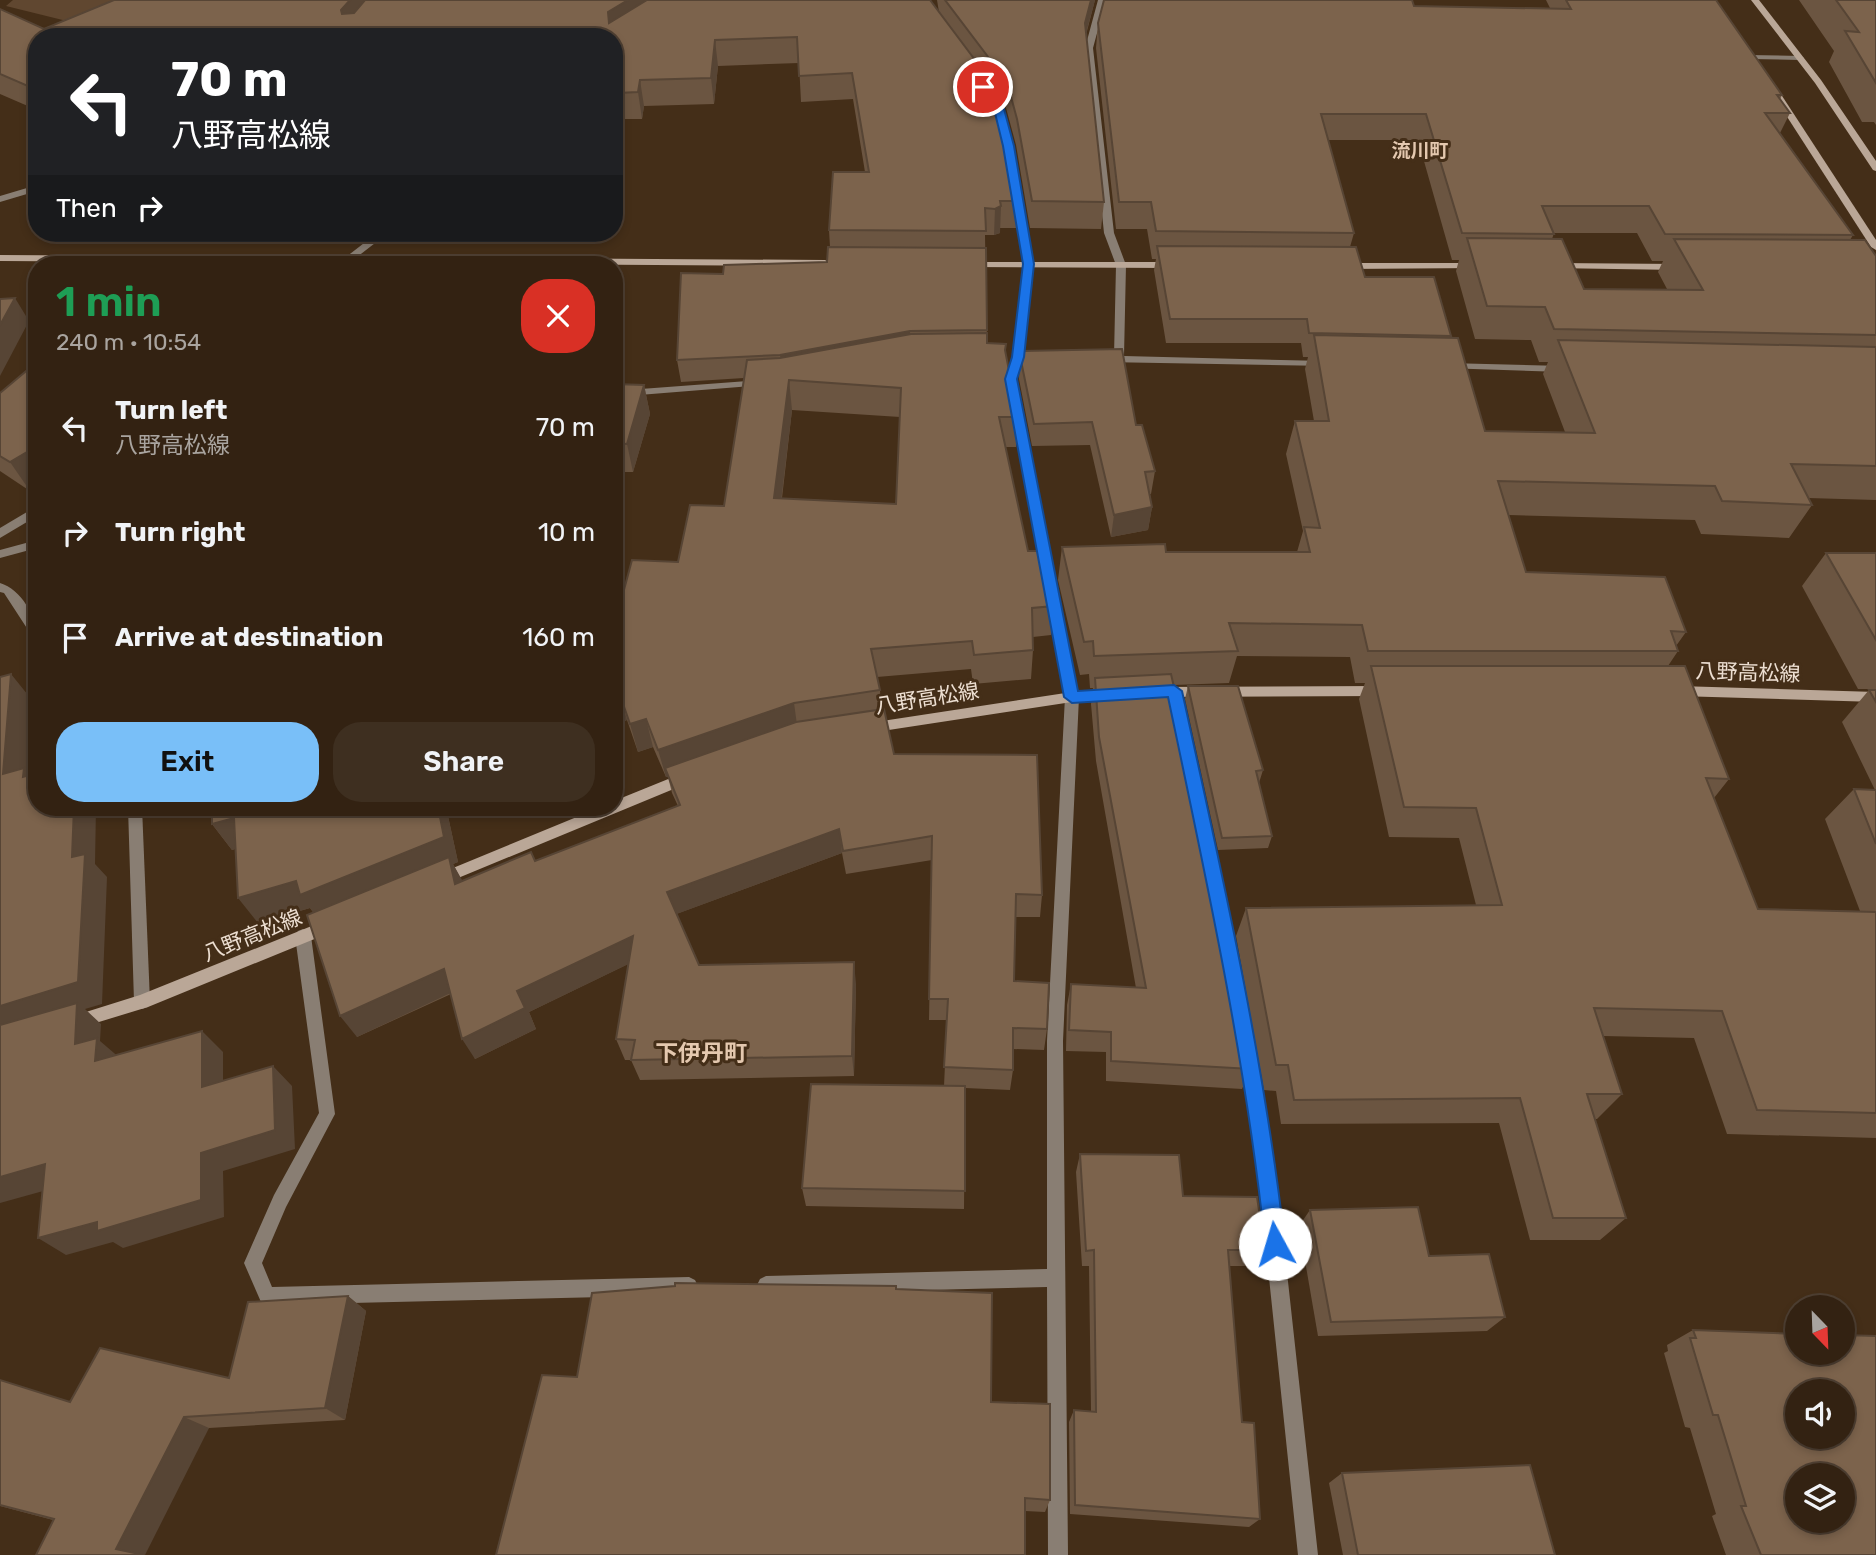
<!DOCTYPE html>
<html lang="en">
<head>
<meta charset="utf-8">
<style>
  body { margin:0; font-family:Rubik,"Noto Sans JP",sans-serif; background:#3e2f20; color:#f1f3f6; height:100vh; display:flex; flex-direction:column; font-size:26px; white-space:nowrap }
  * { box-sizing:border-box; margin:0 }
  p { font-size:23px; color:#a9a49f }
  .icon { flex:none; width:38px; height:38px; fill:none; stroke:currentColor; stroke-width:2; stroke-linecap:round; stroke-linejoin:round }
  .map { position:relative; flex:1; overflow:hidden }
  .details { position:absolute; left:28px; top:256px; width:595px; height:560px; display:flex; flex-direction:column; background:#332212; border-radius:28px; box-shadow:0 4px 10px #0003,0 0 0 2px #4e3f32 }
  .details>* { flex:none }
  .top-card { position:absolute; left:28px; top:28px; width:595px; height:214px; border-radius:28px; box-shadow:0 4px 10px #0003,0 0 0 2px #4e3f32; background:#202124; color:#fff; overflow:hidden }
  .needle { width:46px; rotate:157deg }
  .buttons { position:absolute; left:1785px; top:1295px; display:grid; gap:14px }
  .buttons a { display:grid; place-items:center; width:70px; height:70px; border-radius:50%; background:#332212; box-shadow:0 4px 10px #0003,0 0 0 2px #4e3f32; font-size:35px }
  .pin { position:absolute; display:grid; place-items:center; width:60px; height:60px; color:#fff; margin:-30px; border:4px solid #fff; border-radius:50%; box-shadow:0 2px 7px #0007 }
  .me { position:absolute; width:77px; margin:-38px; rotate:354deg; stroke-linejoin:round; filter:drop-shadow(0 0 5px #0008) }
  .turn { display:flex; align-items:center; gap:24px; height:147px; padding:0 28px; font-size:32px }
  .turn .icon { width:91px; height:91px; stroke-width:2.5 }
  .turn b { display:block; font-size:49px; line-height:60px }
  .then { display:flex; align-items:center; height:66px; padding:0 28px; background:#0003; gap:14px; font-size:26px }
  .round { display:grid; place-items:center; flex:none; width:74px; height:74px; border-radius:28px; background:#3e2f20 }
  .head { display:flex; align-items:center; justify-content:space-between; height:119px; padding:0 28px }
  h1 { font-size:42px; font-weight:600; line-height:52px; color:#1e9e55 }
  .cta { display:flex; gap:14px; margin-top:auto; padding:14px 28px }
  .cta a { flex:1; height:80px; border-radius:28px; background:#79bff8; color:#111; font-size:28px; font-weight:600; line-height:80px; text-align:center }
  .cta a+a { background:#3e2f20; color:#f1f3f6 }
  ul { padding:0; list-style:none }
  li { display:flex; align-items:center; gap:21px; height:105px; padding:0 28px }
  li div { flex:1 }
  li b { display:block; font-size:26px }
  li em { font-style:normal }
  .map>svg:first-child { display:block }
</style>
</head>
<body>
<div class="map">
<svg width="1876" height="1555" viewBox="0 0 1876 1555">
  <rect width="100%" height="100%" fill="#442e18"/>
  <path fill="#604730" d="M13 0H154L91 27 6 6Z"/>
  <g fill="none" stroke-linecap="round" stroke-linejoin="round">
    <g fill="#897e73" fill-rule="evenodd">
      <path d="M1098 0H1106L1093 48 1114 233 1126 265 1124 356 1325 361 1329 362V366L1104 362 1099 359 1104 356H1114L1116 265 1104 233 1085 48Z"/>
      <path d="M1748 55 1800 56 1804 58 1800 60 1751 59H1748Z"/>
      <path d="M1002 118 1006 121 1034 264 1023 357 1016 379 1079 697 1063 1041 1068 1555H1048L1047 1287 766 1294 760 1291 757 1285 760 1279 766 1276 1047 1269V1041L1065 697 1006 379 1013 357 1024 264 998 121Z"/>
      <path d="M37 185V191L0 202V196Z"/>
      <path d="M377 233H388L348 264H337Z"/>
      <path d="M1447 363 1563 366 1568 369 1563 372 1443 368V364Z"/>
      <path d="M761 380 765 381V385L614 397V391Z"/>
      <path d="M37 506V516L0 538V528Z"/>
      <path d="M37 540V548L0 558V550Z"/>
      <path d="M0 583C21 589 37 617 37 638L32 636 4 593 0 592Z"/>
      <path d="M128 807H142L150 1002 148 1007 142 1009 136 1007 134 1002Z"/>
      <path d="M1201 810 1206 812 1208 816 1233 933 1230 938 1225 940 1220 938 1217 933 1194 816 1196 812Z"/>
      <path d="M303 929 308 931 311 936 335 1114 286 1207 262 1263 272 1287 689 1277 695 1280 698 1286 695 1292 689 1295 267 1305 261 1302 244 1263 274 1195 319 1113 295 936 298 931Z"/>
      <path d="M1247 1046 1253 1048 1255 1053 1275 1163 1318 1555H1298L1257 1163 1239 1053 1241 1048Z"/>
    </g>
    <g fill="#baa797" fill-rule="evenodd">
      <path d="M1751 0H1759L1821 80 1876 161V171L1873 170 1815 83Z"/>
      <path d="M1767 82H1773L1876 240V250L1871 247 1766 84Z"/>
      <path d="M0 255 825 260 830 263 825 266 0 261Z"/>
      <path d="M964 262H1171L1176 265 1171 268 967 267 962 264Z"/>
      <path d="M1476 263 1481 266 1480 268 1345 269 1340 266 1345 263Z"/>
      <path d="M1555 263 1679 264 1684 267 1679 270 1551 268 1550 266Z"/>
      <path d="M1381 686 1388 691 1381 696 1157 697 1150 692 1157 687Z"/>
      <path d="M1678 686 1876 692V702L1678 696 1671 691Z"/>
      <path d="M1108 690 1115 695 1108 700 1072 702 869 733 862 728 869 723 1072 692Z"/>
      <path d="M688 771 693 773 695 777 693 781 446 883 441 885 436 883 434 879 436 875 601 807H614V801Z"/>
      <path d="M329 919 334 921 337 926 334 931 148 1007 76 1029 70 1027 68 1022 70 1017 140 995Z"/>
    </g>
  </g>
  <g fill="#6b5541" fill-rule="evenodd">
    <path d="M937 0H1095L1086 35 1104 202 1101 229 1030 228 1016 145 1006 108 997 96 1017 201 1016 228H1000V233L994 235H985L987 343 1006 344V354L1018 417 1016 447H1005L1028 551 1054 606 1051 635 1033 637V650L1031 679 973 684 971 669 877 677 880 690 881 709 894 754 1042 895 1040 917H1016L1014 981 1047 1029 1044 1050 1013 1049V1070L1010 1090 965 1088 964 1209 806 1206 802 1188 944 1086 947 1020H929L932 860 846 874 842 853 676 914 699 965 856 984 854 1076 640 1080 631 1060H625L616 1039 628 964 529 1012 536 1029 475 1059 451 994 357 1037 313 912 310 908 258 923 235 849 232 850 212 824V807H446L458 862 453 864 462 881 535 861 678 806 672 793 668 777H666L653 747 638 752 627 720 614 725V627L678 562 724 506 744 378 681 382 677 360 723 274 827 262 830 247 829 230 865 172 853 99 801 102 799 63 718 66 714 104 644 106 642 119H623L614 143V37H37V110L0 94V9L44 29 939 12ZM792 410 900 417 896 504 782 498Z"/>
    <path d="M1546 0H1716L1782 95 1780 99 1790 113 1780 133 1853 235 1850 240 1876 256V500L1808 498 1812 505 1789 538 1701 534 1695 520 1509 515 1526 572 1686 632 1676 646 1678 651 1668 666 1729 779 1714 798 1758 909 1860 911 1825 819 1854 789 1875 790 1842 722 1869 690H1876V1138L1727 1134 1694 1038 1603 1036 1622 1094 1597 1119H1594L1626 1218 1600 1240H1530L1499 1123 1281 1124 1276 1091 1264 1090 1236 936 1246 908 1476 905 1459 838 1389 837 1359 699 1365 683H1355L1350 657 1237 656 1229 683 1174 685 1206 828 1200 848 1251 1069 1242 1089 1106 1081V1052L1066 1051 1067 1005 1071 984 1136 988 1096 761 1091 704 1093 688H1090L1089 674 1080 675 1058 580 1062 547 1166 552H1297L1303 531 1286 454 1295 421H1314L1305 369 1308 357H1303L1301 343H1166L1154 270 1156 259H1152L1147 229H1116L1096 48 1098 23 1414 6 1550 8ZM1328 140H1418L1452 260H1459L1456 271 1475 339 1531 340 1539 362H1548L1543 374 1565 432 1485 431 1451 338V336L1365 277 1350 247 1354 233ZM1554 233H1637L1652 261H1663L1658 272 1667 289H1584L1552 239Z"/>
    <path d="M1799 0H1876V125L1874 122H1862L1829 62 1834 51Z"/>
    <path d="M1020 356 1136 425 1155 471 1151 494H1150L1152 507 1148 530 1111 537 1090 445 1032 446 1019 379Z"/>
    <path d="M37 362V487L30 491 0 471V393Z"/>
    <path d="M614 384 644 385 650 414 633 472H614Z"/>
    <path d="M1826 553H1876V689H1858L1802 586Z"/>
    <path d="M1188 686 1263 770 1259 783 1272 836 1268 848 1218 850 1185 699Z"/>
    <path d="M1080 1154 1183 1196 1265 1250 1255 1266H1229L1242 1422 1260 1519 1249 1527 1070 1514 1069 1422 1074 1410 1091 1411 1089 1266H1082L1076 1172Z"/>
    <path d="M1310 1210 1505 1317 1487 1331 1318 1336 1299 1226Z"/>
    <path d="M896 1289 991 1402 1050 1500 1045 1512 1025 1511 577 1377Z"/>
    <path d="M348 1296 366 1311 345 1420 209 1428 53 1520 0 1506V1380L70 1402 229 1378Z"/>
    <path d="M1693 1330 1876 1555H1726L1712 1516 1716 1514 1690 1428 1685 1427 1664 1353 1668 1351 1667 1345Z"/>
    <path d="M1342 1473 1555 1555H1343L1329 1483Z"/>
  </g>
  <g fill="#574535">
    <path d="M350 0H379L350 35 342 14 341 10Z"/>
    <path d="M628 0H673L609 23 608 12Z"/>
    <path d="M1091 0H1095L1082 48 1085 23Z"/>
    <path d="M715 40 718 66 714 104 711 78Z"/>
    <path d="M640 80 644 106 642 119 638 92Z"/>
    <path d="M618 93 623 119 614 143V102Z"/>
    <path d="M1001 206 1000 233 994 235 995 209Z"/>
    <path d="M15 298 29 321 0 376V325Z"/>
    <path d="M910 331 911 352 783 376 780 355Z"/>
    <path d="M789 380 792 410 778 527 774 498Z"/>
    <path d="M644 385 650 414 633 472 627 444Z"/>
    <path d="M37 446V487L30 491 10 462Z"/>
    <path d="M1152 507 1148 530 1111 537 1114 515Z"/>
    <path d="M11 674 32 700 28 773 37 783 3 774Z"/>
    <path d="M619 692 627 720 614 725V694Z"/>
    <path d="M794 703 798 732 665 768 668 777H666L658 750Z"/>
    <path d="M646 719 653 747 638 752 630 724Z"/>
    <path d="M74 807H96L95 864 107 877 102 1004 85 1009 101 1024 100 1041 121 1059 120 1081 0 1035V1006L72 857Z"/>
    <path d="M438 807H446L458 862 453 864 462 880 468 907 318 919 310 908 258 923 238 898Z"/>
    <path d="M234 818 253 844 232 850 212 824Z"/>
    <path d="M839 829 842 853 674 915 667 892Z"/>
    <path d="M633 936 641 958 529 1012 536 1029 475 1059 462 1039 517 991Z"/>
    <path d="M854 962 856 984 854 1076 852 1056Z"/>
    <path d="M444 969 457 990 357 1037 340 1016Z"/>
    <path d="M202 1031 223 1052V1106L202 1087Z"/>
    <path d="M273 1066 292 1086 295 1149 223 1171 224 1217 123 1248 113 1242 66 1255 38 1238 201 1153Z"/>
    <path d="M45 1164 72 1183 0 1203V1177Z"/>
    <path d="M348 1296 366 1311 345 1420 325 1408Z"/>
    <path d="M184 1417 209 1428 145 1555 116 1549Z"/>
  </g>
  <g fill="#7c634c" stroke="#574535" stroke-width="2" fill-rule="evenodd">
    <path d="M114 0H350L341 10 342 14 354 13 365 0H628L608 12 609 23 647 0H930L993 84 1003 120 1017 201H1000L1001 206 995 209 985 208 986 231 829 230 833 172H869L852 73 799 76 797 37 715 40 711 78 640 80 638 92 618 93 614 102V37H37V90L0 74V9L44 29Z"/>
    <path d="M945 0H1091L1085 23 1104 202 1032 201 1017 119 1007 82Z"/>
    <path d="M1104 0H1412L1414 6 1571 9 1566 0H1716L1782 95H1777L1790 113H1765L1853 235 1665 234 1649 206H1542L1554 234 1462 233 1426 114H1321L1354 233 1156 231 1151 202H1119L1098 23Z"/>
    <path d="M1836 0H1876V83L1845 31 1859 32Z"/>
    <path d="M1467 238 1562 239 1584 289 1703 290 1674 239 1865 240 1876 256V335L1554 329 1545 307 1487 306Z"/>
    <path d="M1157 246 1356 247 1365 277H1434L1451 336 1309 333 1307 319H1170Z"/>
    <path d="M828 247 986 248 987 330 910 331 780 355 677 360 681 273 723 274 724 265 827 262Z"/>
    <path d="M15 298 0 325V299Z"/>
    <path d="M987 333V343L1006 344 1005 350 1018 417H999L1028 551H1043L1054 606 1032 608 1033 650 974 655 972 641 871 649 880 690 794 703 658 750 646 719 630 724 619 692 614 694V627L632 560 678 562 690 505 724 506 747 360 780 358 911 334ZM789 380 901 388 896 504 774 498Z"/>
    <path d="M1314 335 1458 338 1485 431 1595 433 1558 340 1876 347V466L1791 464 1812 505 1722 501 1715 486 1498 481 1526 572 1665 577 1686 632 1671 631 1678 651H1368L1362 625 1229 623 1238 651 1094 656 1093 641 1084 642 1062 547 1165 544 1166 552H1310L1304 527 1320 528 1295 421H1329Z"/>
    <path d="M1122 349 1136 425H1142L1155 471 1145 472 1152 507 1114 515 1092 422 1034 424 1020 356 1022 351Z"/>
    <path d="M37 362V446L10 462 0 456V393Z"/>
    <path d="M614 384 644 385 627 444 614 443Z"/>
    <path d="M1826 553H1876V640Z"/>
    <path d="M1371 666H1685L1729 779 1706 778 1758 909 1876 912V1113L1757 1110 1722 1011 1594 1008 1622 1094H1587L1626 1218H1553L1520 1098 1294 1100 1288 1065H1276L1246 908 1502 905 1476 808 1404 807Z"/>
    <path d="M11 674 3 774 24 768 23 777 37 773V807H74L72 857 85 854 78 982 0 1006V677Z"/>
    <path d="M1171 674 1206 828H1196L1215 914H1224L1251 1069 1111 1061V1032L1069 1030 1071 984 1146 988 1099 737 1095 678Z"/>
    <path d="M1188 686H1238L1263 770 1256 771 1272 836 1222 838Z"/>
    <path d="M1869 690H1876V702Z"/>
    <path d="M884 709 894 754 1037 755 1042 895 1016 894 1014 981 1049 983 1047 1029 1013 1028V1070L944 1067 948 999H929L932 836 843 851 839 829 667 892 699 965 854 962 852 1056 631 1060 635 1040 616 1039 633 936 517 991 525 1008 462 1039 444 969 340 1016 307 915 449 857 455 884 531 852 535 861 680 805 665 768 796 722Z"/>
    <path d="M1854 789 1876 790V844Z"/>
    <path d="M212 807H438L444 837 300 895 296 881 238 898 234 818 212 824Z"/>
    <path d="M77 1003 75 1044 97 1038 95 1061 202 1031V1087L273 1066 275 1130 201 1153V1200L97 1231V1222L38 1238 45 1164 0 1177V1025Z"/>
    <path d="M811 1084 965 1086V1191L802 1188Z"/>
    <path d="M1080 1154 1179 1155 1183 1196 1257 1197 1265 1250H1228L1242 1422 1254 1423 1260 1519 1075 1505 1074 1410 1096 1412 1094 1250 1086 1251Z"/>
    <path d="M1418 1207 1429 1256 1489 1254 1505 1317 1331 1322 1310 1210Z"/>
    <path d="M675 1283 896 1286V1289L992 1293 991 1402 1050 1404V1500L1025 1498V1555H496L542 1375 577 1377 592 1293 675 1286Z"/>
    <path d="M348 1296 325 1408 184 1417 116 1549 144 1555H36L54 1519 0 1505V1380L70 1402 100 1348 229 1378 248 1302Z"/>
    <path d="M1693 1330 1797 1334V1353H1843V1335L1876 1336V1555H1761L1741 1506H1746L1718 1415H1713L1690 1338H1696ZM1797 1391H1843V1437H1797ZM1797 1475H1843V1521H1797Z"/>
    <path d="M1530 1465 1555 1555H1358L1342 1473Z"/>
  </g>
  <path fill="#1a73e8" stroke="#114b97" stroke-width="2" d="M980 85H986L1004 109 1014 146 1034 264 1024 357 1017 379 1078 691 1174 685 1182 691C1222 874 1264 1057 1285 1244L1282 1251 1275 1254 1268 1251 1265 1244C1246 1060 1206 878 1168 697L1072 703 1064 697 1005 379 1012 357 1023 264 1003 146 994 109 978 87Z"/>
  <g text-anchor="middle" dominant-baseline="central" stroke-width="6" stroke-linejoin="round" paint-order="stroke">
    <g font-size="19" font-weight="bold" fill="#e4c8af" stroke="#442e18">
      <text x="1420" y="150">流川町</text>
    </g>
    <g font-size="21" fill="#eddfd2" stroke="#442e18">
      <text transform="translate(1748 672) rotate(2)">八野高松線</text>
      <text transform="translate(927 698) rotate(-9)">八野高松線</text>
      <text transform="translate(252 935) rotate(-22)">八野高松線</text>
    </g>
    <g font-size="23" font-weight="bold" fill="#e4c8af" stroke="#442e18">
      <text x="701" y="1053">下伊丹町</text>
    </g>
  </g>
</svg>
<div class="buttons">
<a><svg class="needle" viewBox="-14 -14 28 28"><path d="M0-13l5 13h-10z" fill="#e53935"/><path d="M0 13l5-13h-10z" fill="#a9a49f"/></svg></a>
<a><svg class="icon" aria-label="sound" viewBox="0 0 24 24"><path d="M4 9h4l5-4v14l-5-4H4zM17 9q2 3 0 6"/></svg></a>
<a><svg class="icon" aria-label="layers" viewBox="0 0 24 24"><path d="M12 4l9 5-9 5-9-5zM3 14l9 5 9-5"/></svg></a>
</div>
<div class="pin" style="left:983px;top:87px;background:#d93025"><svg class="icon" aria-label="arrive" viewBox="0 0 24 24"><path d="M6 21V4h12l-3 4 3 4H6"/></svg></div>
<svg class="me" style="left:1275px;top:1244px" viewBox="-20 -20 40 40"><circle r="19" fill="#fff"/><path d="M0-13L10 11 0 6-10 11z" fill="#1a73e8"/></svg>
<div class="top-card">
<div class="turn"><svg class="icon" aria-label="left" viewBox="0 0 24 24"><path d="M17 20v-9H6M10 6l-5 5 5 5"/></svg><div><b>70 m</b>八野高松線</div></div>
<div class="then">Then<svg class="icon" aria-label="right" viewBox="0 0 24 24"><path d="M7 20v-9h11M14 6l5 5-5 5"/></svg></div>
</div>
<section class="details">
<div class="head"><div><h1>1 min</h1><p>240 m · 10:54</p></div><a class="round" style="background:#d93025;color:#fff"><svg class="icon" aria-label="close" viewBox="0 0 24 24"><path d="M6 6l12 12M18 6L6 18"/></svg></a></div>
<ul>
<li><svg class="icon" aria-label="left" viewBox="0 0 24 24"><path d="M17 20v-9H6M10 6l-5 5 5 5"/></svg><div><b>Turn left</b><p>八野高松線</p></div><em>70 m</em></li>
<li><svg class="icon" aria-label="right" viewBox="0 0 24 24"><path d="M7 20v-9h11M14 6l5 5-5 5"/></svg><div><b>Turn right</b></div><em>10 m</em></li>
<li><svg class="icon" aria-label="arrive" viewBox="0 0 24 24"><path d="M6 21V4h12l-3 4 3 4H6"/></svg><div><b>Arrive at destination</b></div><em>160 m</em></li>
</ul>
<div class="cta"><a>Exit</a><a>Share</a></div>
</section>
</div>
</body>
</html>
